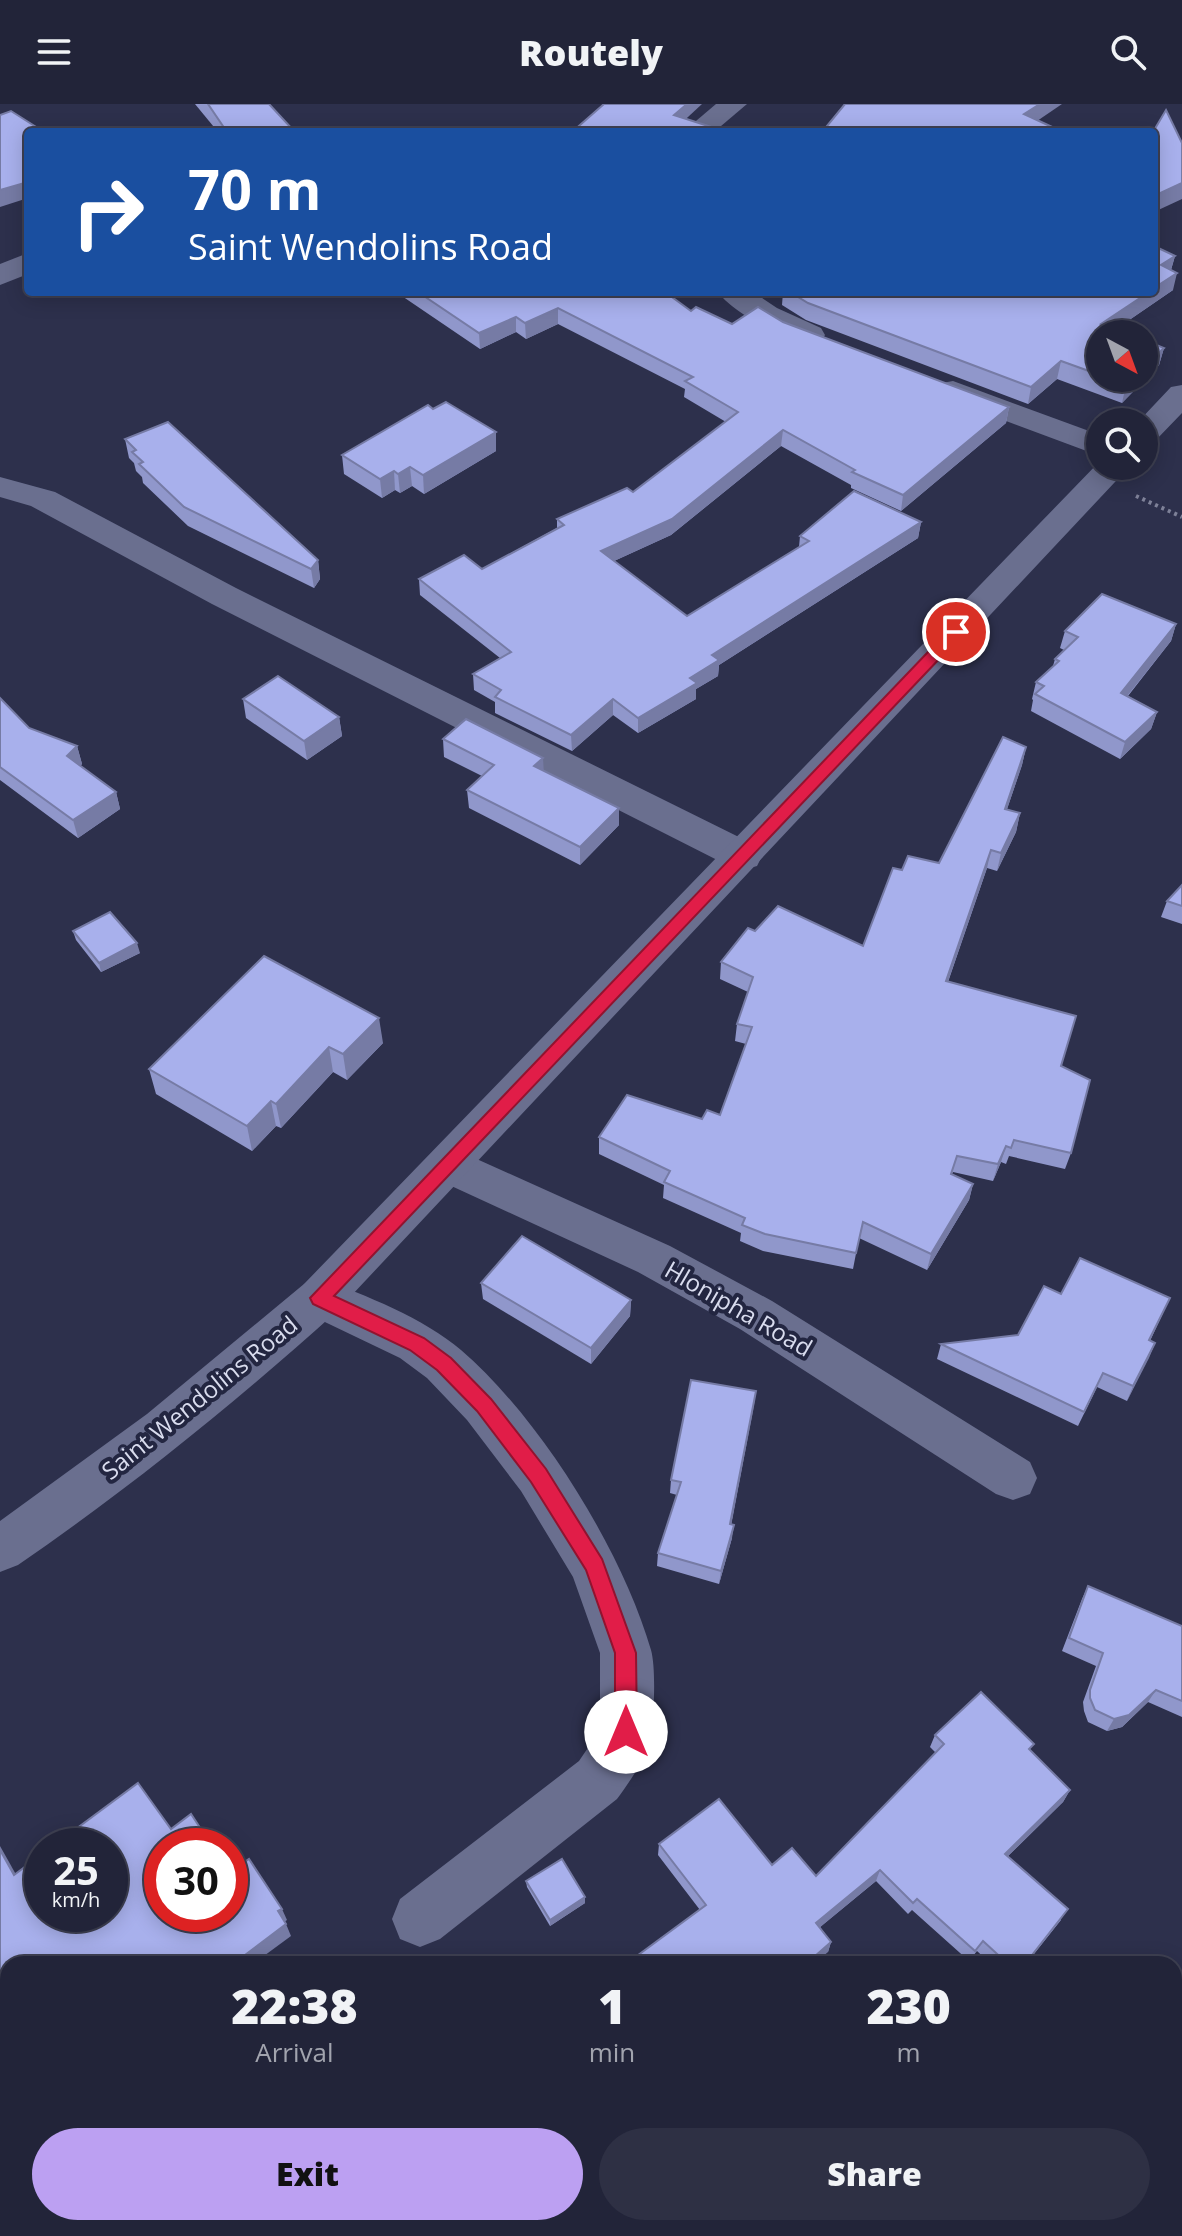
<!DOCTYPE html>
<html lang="en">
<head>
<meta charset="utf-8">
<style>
  body { margin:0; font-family:"Open Sans",sans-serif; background:#2e3044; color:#f1f3f6; height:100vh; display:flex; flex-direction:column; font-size:30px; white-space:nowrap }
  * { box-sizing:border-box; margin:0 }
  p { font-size:26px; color:#a2a4ae }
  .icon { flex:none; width:44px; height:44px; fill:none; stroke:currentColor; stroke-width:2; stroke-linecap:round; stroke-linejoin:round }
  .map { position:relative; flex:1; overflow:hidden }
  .panel { position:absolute; left:0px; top:1852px; width:1182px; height:280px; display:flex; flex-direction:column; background:#222439; border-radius:24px 24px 0 0; box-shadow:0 4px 20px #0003,0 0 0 2px #3f4153 }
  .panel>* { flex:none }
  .banner { position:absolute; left:24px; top:24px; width:1134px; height:168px; border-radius:8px; box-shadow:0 4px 20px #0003,0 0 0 2px #3f4153; background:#1a4fa0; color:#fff; overflow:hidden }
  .needle { width:52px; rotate:139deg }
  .controls { position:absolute; left:1086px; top:216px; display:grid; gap:16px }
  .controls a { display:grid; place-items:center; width:72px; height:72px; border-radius:50%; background:#222439; box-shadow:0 4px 20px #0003,0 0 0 2px #3f4153; font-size:40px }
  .speed { position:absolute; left:24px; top:1724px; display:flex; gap:16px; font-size:40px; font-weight:700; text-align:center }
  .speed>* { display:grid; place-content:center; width:104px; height:104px; border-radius:50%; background:#222439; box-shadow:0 4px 20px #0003,0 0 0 2px #3f4153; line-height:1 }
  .speed small { font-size:20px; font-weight:400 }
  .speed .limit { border:12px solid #d22; background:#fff; color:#111 }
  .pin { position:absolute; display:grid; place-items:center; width:68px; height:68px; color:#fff; margin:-34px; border:4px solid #fff; border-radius:50%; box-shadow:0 2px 8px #0007 }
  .me { position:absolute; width:88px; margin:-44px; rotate:0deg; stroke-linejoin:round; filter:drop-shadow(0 0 6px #0008) }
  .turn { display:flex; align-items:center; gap:28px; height:168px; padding:0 32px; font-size:36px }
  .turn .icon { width:104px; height:104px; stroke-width:2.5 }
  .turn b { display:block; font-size:56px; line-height:68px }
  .eta { display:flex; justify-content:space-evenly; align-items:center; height:136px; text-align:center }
  .eta b { font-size:48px; font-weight:800; line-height:56px }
  .button { display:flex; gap:16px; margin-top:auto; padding:16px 32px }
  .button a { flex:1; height:92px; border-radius:48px; background:#bca0f2; color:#111; font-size:32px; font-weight:800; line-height:92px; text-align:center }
  .button a+a { background:#2e3044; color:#f1f3f6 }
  header { display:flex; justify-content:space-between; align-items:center; height:104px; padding:0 32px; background:#222439; font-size:36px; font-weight:800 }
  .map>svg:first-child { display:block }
</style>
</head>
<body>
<header><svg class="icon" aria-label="menu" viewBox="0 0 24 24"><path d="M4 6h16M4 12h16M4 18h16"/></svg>Routely<svg class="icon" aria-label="search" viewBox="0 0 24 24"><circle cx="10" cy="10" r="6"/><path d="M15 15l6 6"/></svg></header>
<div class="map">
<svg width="1182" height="2132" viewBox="0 0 1182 2132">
  <rect width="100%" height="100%" fill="#2d304c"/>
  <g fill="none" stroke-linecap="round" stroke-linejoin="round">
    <path stroke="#7e8198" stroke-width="4" stroke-dasharray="3 4" stroke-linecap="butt" d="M1136 392 1182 413"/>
    <g fill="#6a6f8f" fill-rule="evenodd">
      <path d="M716 0H747L714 28H683Z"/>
      <path d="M28 149V170L0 181V160Z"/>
      <path d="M718 188H753L777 204 821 224 825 231 821 238C797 244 732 209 718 188Z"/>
      <path d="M953 277 1100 331V352L942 293 937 286 942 279Z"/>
      <path d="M0 373 55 388 236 484 757 742 762 752 757 762 743 766 729 762 212 500 31 402 0 393Z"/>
      <path d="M450 1043 670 1142 772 1197 1030 1358 1037 1374 1030 1390 1013 1396 996 1390 740 1225 638 1168 434 1074 428 1061 434 1048Z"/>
      <path d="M320 1175C364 1190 425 1215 461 1246 540 1314 622 1446 651 1546 656 1564 654 1605 652 1625 650 1649 631 1676 617 1695L440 1835 420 1843 400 1835 392 1815 400 1795 579 1657 600 1626V1549L573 1473 521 1387 467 1316 427 1274 400 1254 304 1208 297 1194 304 1180Z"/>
    </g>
    <g fill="#6a6f8f" fill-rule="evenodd">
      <path d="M1182 281V309L1155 337 1144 340V318H1138L1171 283Z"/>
      <path d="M1100 357V362H1130L336 1208C235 1299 130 1384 18 1461L0 1468V1417L147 1310 304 1180Z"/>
    </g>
  </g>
  <g fill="#9097cb">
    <path d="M195 0H269L295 28H218Z"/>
    <path d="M1175 152 1171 166 1173 186 1116 225 1100 230V274H1144L1164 244 1159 261 1122 299 1057 275 1028 300 806 216 782 201 783 188H1154Z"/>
    <path d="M396 188H665L691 207 732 220 783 218 1009 303 1006 319 901 407 851 384V381L781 342 671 431 614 457 687 512 799 443 800 432 921 418 918 434 719 561 718 572 696 585V595L638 629 613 611 572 647 495 609V598L474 586 473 570 500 554 420 491 419 475 482 465 557 424V415L633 388 726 318 684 293 685 285 558 220 526 235 516 228 480 245Z"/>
    <path d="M125 335 318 456 320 475 314 484 188 422 143 379 142 373 136 367 134 359 129 354Z"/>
    <path d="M496 347 424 390 412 382 400 389 395 386 382 394 344 370 342 351Z"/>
    <path d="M1176 520 1171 537 1128 592 1157 608 1151 625 1120 655 1031 607 1033 596 1032 595 1036 578 1053 562 1055 555 1064 546 1060 544 1065 527Z"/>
    <path d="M0 594 29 624 77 642 82 660 80 662 116 688 120 705 78 734 0 676Z"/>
    <path d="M243 595 339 613 342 632 307 656 246 614Z"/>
    <path d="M443 635 543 667 619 704V721L580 761 469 704 467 686 482 672 444 653Z"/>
    <path d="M1026 643 1022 661 1007 705 1020 709 1016 728 997 767 987 764 948 878 1061 962 1071 1049 1065 1065 1009 1052 1006 1060 1001 1058 993 1077 953 1068 952 1070 973 1080 969 1096 927 1166 859 1134 853 1165 763 1147 740 1137 741 1129 663 1094 664 1081 599 1050V1033L720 1011 746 940 735 937 737 920 748 888 720 875 721 858 755 827 863 842 902 766 939 759Z"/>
    <path d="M1182 781V820L1161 813 1167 797Z"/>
    <path d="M73 827 140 849 101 868 76 836Z"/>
    <path d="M264 852 383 939 347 976 333 968 281 1024 276 1022 252 1047 156 990 149 965Z"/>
    <path d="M481 1179 631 1196 630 1212 591 1260 483 1195Z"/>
    <path d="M1061 1190 1163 1209 1150 1237 1155 1239 1127 1297 1097 1283 1078 1322 937 1255 941 1240 1018 1231Z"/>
    <path d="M756 1287 731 1421 732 1434 719 1480 657 1462 658 1449 677 1391 670 1389 671 1376Z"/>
    <path d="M1088 1482 1182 1522V1613L1148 1598 1122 1623 1107 1627 1088 1618 1084 1607 1083 1598 1096 1562 1062 1547 1082 1495Z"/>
    <path d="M935 1631 1031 1647 1070 1686 1063 1698 1008 1752 1061 1816 1026 1860H991L977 1847 969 1857 912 1806 908 1810 876 1777 820 1823 831 1838 828 1848 700 1806 658 1751 659 1740 772 1761 816 1772 936 1649 930 1643Z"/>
    <path d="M526 1777 585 1799 550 1822 527 1783Z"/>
    <path d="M643 2124H698L688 2132H648Z"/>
    <path d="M823 2124H873L864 2132H829Z"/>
    <path d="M910 2124H1061L1065 2132H914Z"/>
  </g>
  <g fill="#767ba5">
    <path d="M687 0H702L674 26V11Z"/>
    <path d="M1040 0H1062L1021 28 1024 10Z"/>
    <path d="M28 78V94L0 103V86Z"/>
    <path d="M1182 79V95L1154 108V92Z"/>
    <path d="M1175 152 1170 169 1161 161Z"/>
    <path d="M1177 169 1173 186 1109 230 1101 220 1149 188H1154V184Z"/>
    <path d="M558 204V220L526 235 525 219Z"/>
    <path d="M516 213V228L480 245 479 229Z"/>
    <path d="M1164 244 1159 261 1122 299 1126 281 1134 274H1144V263Z"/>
    <path d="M1061 257 1057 275 1028 300 1031 283Z"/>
    <path d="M1009 303 1006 319 901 407 903 391Z"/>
    <path d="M783 326 781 342 671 431 601 463V447Z"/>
    <path d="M496 328V347L424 390 423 371Z"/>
    <path d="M410 363 412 382 400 389 398 370Z"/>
    <path d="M394 367 395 386 382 394 380 375Z"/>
    <path d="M921 418 918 434 719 561 718 572 696 585V595L638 629V614L712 551Z"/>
    <path d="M318 456 320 475 314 484 311 465Z"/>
    <path d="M1176 520 1171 537 1116 606 1121 589Z"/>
    <path d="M613 595V611L572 647 571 631Z"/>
    <path d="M1157 608 1151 625 1120 655 1125 638Z"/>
    <path d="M339 613 342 632 307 656 304 637Z"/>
    <path d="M77 642 82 660 72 670 67 652Z"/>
    <path d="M1026 643 1022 661 1001 723 1005 705Z"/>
    <path d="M543 654 544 671 534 662Z"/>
    <path d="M116 688 120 705 78 734 73 716Z"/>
    <path d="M619 704V721L580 761V743Z"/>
    <path d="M1020 709 1016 728 997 767 1001 749Z"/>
    <path d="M991 746 987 764 942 895 946 877Z"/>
    <path d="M137 839 140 849 101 868 99 859Z"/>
    <path d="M379 914 383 939 347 976 343 950Z"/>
    <path d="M329 943 333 968 281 1024 276 1000Z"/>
    <path d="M271 997 276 1022 252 1047 247 1022Z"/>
    <path d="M1006 1042 1001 1058 993 1077 998 1060Z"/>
    <path d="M973 1080 969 1096 927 1166 931 1150Z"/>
    <path d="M631 1196 630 1212 591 1260V1244Z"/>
    <path d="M1155 1239 1149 1254 1127 1297 1133 1282Z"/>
    <path d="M756 1287 754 1301 729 1433 730 1420Z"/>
    <path d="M734 1421 732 1434 719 1480 721 1467Z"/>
    <path d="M1156 1586 1148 1598 1122 1623 1107 1627 1114 1615Z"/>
    <path d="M1070 1686 1063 1698 999 1761 1005 1750Z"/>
    <path d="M0 1742 23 1783 14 1771 0 1746Z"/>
    <path d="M880 1766 876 1777 813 1829 816 1819Z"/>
    <path d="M585 1793V1799L550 1822V1816Z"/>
    <path d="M282 1805 287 1816 283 1819 278 1807Z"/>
    <path d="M286 1820 291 1832 253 1860H233Z"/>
    <path d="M831 1838 828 1848 814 1860H806Z"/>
    <path d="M105 2124H122L112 2132H95Z"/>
    <path d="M304 2124H316L307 2132H302L299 2128Z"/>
    <path d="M692 2124H698L688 2132H681Z"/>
  </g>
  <g fill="#a8b0ec" stroke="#767ba5" stroke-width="2">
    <path d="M208 0H269L295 28H227Z"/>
    <path d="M604 0H687L674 11 727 28H572Z"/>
    <path d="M845 0H1040L1024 10 1063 28H822Z"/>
    <path d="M1166 6 1182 39V79L1154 92 1153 28Z"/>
    <path d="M11 7 44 28H28V78L0 86V11Z"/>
    <path d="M1154 142 1175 152 1161 161 1177 169 1154 184Z"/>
    <path d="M418 188H665L691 207 696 203 732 220 758 203 783 218 1009 303 903 391 852 368 855 366 783 326 672 415 601 447 687 512 809 437 800 432 854 387 921 418 712 551 719 556 690 574 697 579 638 614 613 595 571 631 495 593 501 586 473 570 511 548 419 475 464 451 482 465 564 421 557 415 627 384 633 388 738 308 685 277 693 273 558 204 525 219 516 213 479 229Z"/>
    <path d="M790 188H1149L1101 220 1128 230H1100V271L1061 257 1031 283 808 199Z"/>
    <path d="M1144 236 1164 244 1144 263Z"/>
    <path d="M1107 274H1134L1126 281Z"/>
    <path d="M446 298 496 328 423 371 410 363 398 370 394 367 380 375 342 351 428 301 433 305Z"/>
    <path d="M168 318 318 456 311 465 184 403 139 360 143 358 132 348 136 346 125 335Z"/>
    <path d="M1102 490 1176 520 1121 589 1157 608 1125 638 1035 590 1044 582 1036 578 1059 557 1055 555 1078 533 1065 527Z"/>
    <path d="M278 572 339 613 304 637 243 595Z"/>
    <path d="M0 594 29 624 77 642 67 652 116 688 73 716 0 663Z"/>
    <path d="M466 615 543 654 534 662 619 704 580 743 467 686 494 661 443 635Z"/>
    <path d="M1003 633 1026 643 1005 705 1020 709 1001 749 991 746 946 877 1076 912 1061 962 1090 976 1071 1049 1014 1036 1011 1044 1006 1042 998 1060 957 1052 951 1070 973 1080 931 1150 863 1118 856 1149 765 1130 742 1121 745 1114 664 1078 670 1067 599 1033 627 991 702 1015 707 1006 720 1011 752 923 737 920 753 873 721 858 748 824 755 827 778 802 863 842 893 764 902 766 908 752 939 759Z"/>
    <path d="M1182 781V802L1167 797Z"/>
    <path d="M110 808 137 839 99 859 73 827Z"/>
    <path d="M264 852 379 914 343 950 329 943 276 1000 271 997 247 1022 149 965Z"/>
    <path d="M522 1132 631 1196 591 1244 481 1179Z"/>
    <path d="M1080 1154 1170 1194 1149 1236 1155 1239 1133 1282 1103 1269 1084 1308 941 1240 1018 1231 1044 1182 1061 1190Z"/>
    <path d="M691 1276 756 1287 730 1420 734 1421 721 1467 658 1449 681 1378 671 1376Z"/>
    <path d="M1088 1482 1182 1522V1597L1156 1586 1129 1611 1114 1615 1095 1606 1090 1594V1586L1103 1549 1069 1534Z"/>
    <path d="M981 1588 1034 1640 1029 1645 1070 1686 1005 1750 1068 1805 1025 1860H1008L983 1837 975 1847 917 1795 913 1799 880 1766 816 1819 831 1838 806 1860H626L706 1801 659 1740 719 1695 772 1761 792 1744 816 1772 944 1640 935 1631Z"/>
    <path d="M138 1679 171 1725 191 1710 212 1742H162V1810H230V1768L249 1755 282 1805 278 1807 286 1820 233 1860H8V1895L0 1882V1746L14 1771 42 1750V1810H110V1742H53Z"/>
    <path d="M562 1755 585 1793 550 1816 526 1777Z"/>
    <path d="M1182 1869V1976L1174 1985V1878Z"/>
    <path d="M8 1956V2124H105L95 2132H2L0 2107V1962Z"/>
    <path d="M1174 2014 1182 2024 1174 2031Z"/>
    <path d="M499 2124H546L551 2132H504Z"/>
    <path d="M648 2124H692L681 2132H653Z"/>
    <path d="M832 2124H870L861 2132H838Z"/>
    <path d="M919 2124H1061L1065 2132H923Z"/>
  </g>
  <path fill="#e11d48" stroke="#92132f" stroke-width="2" d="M956 524 961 525V532L334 1192 424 1234 451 1254 491 1295 546 1365 602 1455 636 1549 637 1628 634 1635 626 1638 618 1635 615 1628V1549L586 1466 531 1378 477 1307 437 1266 410 1246 313 1200 310 1194 950 525Z"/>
  <g text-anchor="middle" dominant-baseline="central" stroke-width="8" stroke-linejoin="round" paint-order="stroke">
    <g font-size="24" fill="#d9dcee" stroke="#232641">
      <text transform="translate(739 1204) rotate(30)">Hlonipha Road</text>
      <text transform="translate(199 1293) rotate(-39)">Saint Wendolins Road</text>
    </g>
  </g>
</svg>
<div class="controls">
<a><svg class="needle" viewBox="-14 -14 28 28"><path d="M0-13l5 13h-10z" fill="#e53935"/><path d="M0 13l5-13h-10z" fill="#a2a4ae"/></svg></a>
<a><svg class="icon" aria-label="search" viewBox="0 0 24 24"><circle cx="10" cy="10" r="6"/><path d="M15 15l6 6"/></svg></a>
</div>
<div class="speed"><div>25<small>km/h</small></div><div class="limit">30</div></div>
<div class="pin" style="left:956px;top:528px;background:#d93025"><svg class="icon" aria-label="arrive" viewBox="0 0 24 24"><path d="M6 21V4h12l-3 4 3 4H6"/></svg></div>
<svg class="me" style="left:626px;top:1628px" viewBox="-20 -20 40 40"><circle r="19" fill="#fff"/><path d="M0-13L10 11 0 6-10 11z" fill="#e11d48"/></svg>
<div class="banner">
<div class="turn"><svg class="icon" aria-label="right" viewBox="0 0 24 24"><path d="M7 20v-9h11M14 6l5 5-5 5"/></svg><div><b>70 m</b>Saint Wendolins Road</div></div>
</div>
<section class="panel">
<div class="eta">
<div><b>22:38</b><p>Arrival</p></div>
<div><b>1</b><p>min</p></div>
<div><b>230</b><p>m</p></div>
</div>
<div class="button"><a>Exit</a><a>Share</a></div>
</section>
</div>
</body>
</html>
